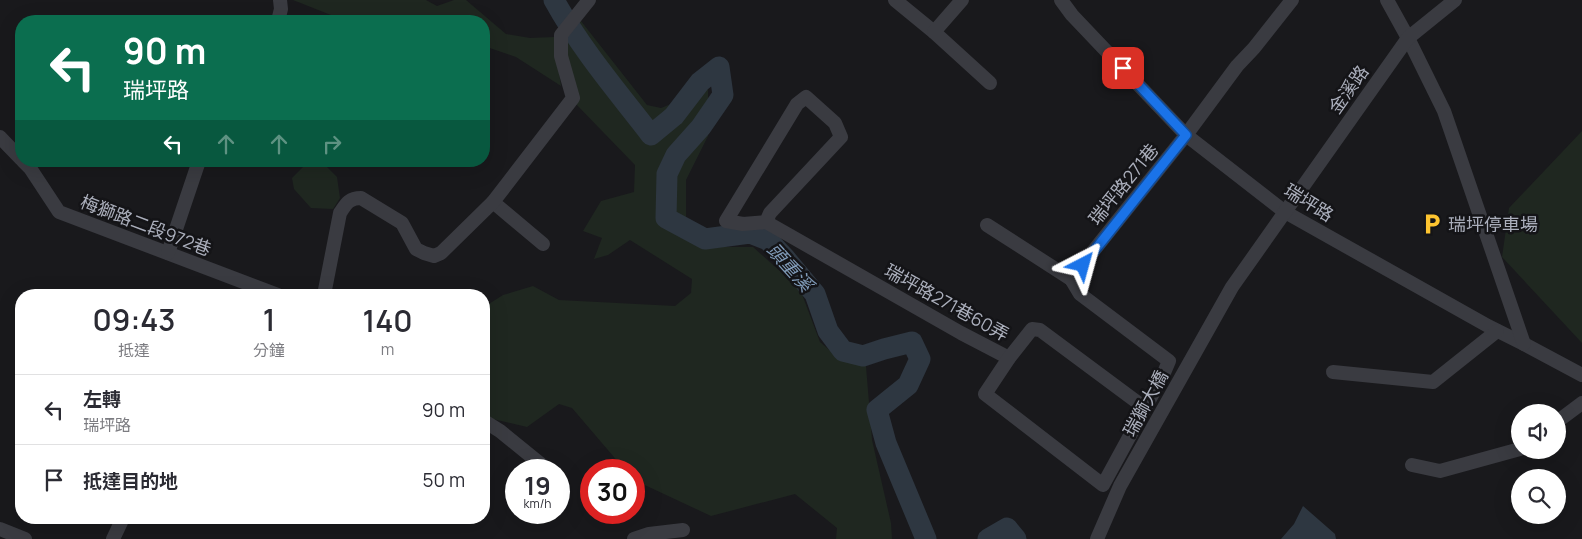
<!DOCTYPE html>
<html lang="zh-TW">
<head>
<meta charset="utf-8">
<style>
  body { margin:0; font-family:Manrope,"Noto Sans TC",sans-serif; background:#f2f2f3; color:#2b2b33; height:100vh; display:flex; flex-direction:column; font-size:19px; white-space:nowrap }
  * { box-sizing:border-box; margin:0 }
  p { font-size:16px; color:#7c7c81 }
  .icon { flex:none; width:28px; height:28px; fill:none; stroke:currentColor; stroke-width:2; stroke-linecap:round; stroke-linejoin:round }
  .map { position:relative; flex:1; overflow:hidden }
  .panel { position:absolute; left:15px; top:289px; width:475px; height:235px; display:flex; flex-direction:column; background:#fff; border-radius:20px; box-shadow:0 5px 20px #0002 }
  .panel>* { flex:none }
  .banner { position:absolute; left:15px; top:15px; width:475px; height:152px; border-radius:20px; box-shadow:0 5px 20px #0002; background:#0b6e4f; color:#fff; overflow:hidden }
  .tools { position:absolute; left:1511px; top:404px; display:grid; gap:10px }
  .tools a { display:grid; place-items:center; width:55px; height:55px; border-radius:50%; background:#fff; box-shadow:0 5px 20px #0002; font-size:25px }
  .speed { position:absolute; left:505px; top:459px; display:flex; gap:10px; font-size:25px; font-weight:700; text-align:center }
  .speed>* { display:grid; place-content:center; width:65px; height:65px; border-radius:50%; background:#fff; box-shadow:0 5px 20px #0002; line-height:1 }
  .speed small { font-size:12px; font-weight:400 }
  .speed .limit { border:8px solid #d22; background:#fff; color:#111 }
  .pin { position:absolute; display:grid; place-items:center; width:42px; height:42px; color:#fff; margin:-21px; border-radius:10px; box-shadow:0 2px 8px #0006 }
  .me { position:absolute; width:55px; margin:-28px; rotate:39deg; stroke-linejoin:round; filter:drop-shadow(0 0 4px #0008) }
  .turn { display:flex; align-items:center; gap:18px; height:105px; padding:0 25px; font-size:22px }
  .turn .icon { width:65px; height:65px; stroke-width:2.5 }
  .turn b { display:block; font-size:35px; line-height:42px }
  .lanes { display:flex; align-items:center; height:48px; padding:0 25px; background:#0003; justify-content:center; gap:25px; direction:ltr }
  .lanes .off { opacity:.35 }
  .eta { display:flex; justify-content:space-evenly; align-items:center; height:85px; text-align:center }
  .eta b { font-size:30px; font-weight:600; line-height:35px }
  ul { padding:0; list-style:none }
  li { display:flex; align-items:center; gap:15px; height:70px; padding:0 25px; border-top:1px solid #e1e1e2 }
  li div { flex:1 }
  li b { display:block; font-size:19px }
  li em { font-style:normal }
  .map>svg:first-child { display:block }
</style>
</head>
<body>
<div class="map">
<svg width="1582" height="539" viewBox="0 0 1582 539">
  <rect width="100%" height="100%" fill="#19191c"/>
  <g fill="#1f2720">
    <path d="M293 0H426L437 6 454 0H466L506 34 530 38 554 37 561 86 516 57 484 46V21H346Z"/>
    <path d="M577 16 647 105 661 108 708 89V136L686 180V238L709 247H753L800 289 820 342 841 360 866 366 872 440 891 523 892 539H836L837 528 795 494 711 516 634 480V470H625L572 408 559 404 527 427 484 417V307L503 295 533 286 559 300 675 306 691 293 692 279 630 240 608 255 594 259 602 238 583 231 601 201 634 192 635 165 573 101 566 46Z"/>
    <path d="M1582 131V343L1502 257 1509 208Z"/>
    <path d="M307 163 325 165 337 177 340 198 333 209 311 208 294 189 292 178Z"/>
  </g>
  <path fill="#2e3741" d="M1303 506 1335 534 1336 539H1281L1294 524Z"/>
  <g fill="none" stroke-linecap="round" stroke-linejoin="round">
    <g stroke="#2e3741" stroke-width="21">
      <path d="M554 0C581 49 617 91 651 135L674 116 700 82 719 67 723 95 701 127 676 155 667 174 666 218 705 239 750 233 768 240 785 258 815 294 828 331 843 351 863 356 884 349 912 342 920 359 908 385 877 410 886 443 926 539"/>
      <path d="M988 539 1007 528 1016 539"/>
    </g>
    <g stroke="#3a3b41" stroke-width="14">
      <path d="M895 0 934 32"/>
      <path d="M962 0 934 32 990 83"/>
      <path d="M1061 0 1072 15 1186 135 1285 212 1488 326 1524 344 1582 375"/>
      <path d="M1387 0 1408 38 1444 111 1524 344"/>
      <path d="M278 21 281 9 280 0"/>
      <path d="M0 137 21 159"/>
      <path d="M23 161 30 168 59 212 278 295"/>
      <path d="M493 202 543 244"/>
      <path d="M766 222 743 224 726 221 797 104 806 97 835 123 841 137 770 213 766 222 961 333 1009 358"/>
      <path d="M987 225 1071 279"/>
      <path d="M168 253 199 161"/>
      <path d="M324 295 340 213C346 204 349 198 361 198L402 223 416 249 424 253 434 256 441 253 493 202 573 98 561 56V35L589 0"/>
      <path d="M1333 372 1433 382 1497 331"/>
      <path d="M1145 408 1040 330 1032 329 1009 358 985 394 1103 485 1163 375 1169 361 1080 294 1071 279 1186 135 1237 66 1254 48 1292 0"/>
      <path d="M484 421 500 431 543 466"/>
      <path d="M1558 421 1582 403"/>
      <path d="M1412 465 1440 471 1520 449"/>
      <path d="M0 529 25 539"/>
      <path d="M113 539 123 518"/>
      <path d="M634 539 649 534 683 530"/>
      <path d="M1097 539 1120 486 1232 287 1408 38 1455 0"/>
    </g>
  </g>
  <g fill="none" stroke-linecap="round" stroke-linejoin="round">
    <g stroke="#114b97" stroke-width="12">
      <path id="route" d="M1083 265 1186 135 1123 68"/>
    </g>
    <use href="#route" stroke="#1a73e8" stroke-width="9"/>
  </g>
  <defs>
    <g id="parking-bare" transform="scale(1.725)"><path d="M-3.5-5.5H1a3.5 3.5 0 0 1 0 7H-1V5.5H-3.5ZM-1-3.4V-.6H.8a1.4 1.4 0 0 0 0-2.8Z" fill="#fdc430" stroke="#141417" stroke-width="2.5" paint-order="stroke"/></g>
  </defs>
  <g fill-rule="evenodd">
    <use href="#parking-bare" x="1432" y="224"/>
  </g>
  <g text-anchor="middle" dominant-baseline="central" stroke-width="5" stroke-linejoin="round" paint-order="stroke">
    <g font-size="18" fill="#abafbc" stroke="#141417">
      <text transform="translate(1348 89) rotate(-55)">金溪路</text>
      <text transform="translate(1123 184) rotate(-51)">瑞坪路271巷</text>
      <text transform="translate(1309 202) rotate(32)">瑞坪路</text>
      <text transform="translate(146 225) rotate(21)">梅獅路二段972巷</text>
      <text transform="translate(947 302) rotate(29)">瑞坪路271巷60弄</text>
      <text transform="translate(1145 403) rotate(-61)">瑞獅大橋</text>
    </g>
    <g font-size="18" fill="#abafbc" stroke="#141417" text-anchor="start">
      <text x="1448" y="224">瑞坪停車場</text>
    </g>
    <g font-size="19" font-style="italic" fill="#809bb8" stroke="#141417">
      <text transform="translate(790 267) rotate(48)">頭重溪</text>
    </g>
  </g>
</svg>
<div class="tools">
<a><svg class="icon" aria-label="sound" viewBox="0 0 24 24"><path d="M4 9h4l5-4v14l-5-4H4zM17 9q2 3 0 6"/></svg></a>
<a><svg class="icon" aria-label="search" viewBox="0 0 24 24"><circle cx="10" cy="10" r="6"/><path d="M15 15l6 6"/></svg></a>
</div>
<div class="speed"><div>19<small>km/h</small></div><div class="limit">30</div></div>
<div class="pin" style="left:1123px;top:68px;background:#d93025"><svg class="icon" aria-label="arrive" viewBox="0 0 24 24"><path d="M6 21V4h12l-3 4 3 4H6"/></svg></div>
<svg class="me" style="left:1083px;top:265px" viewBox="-20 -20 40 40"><path d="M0-17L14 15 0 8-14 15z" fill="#1a73e8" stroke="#fff" stroke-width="4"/></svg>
<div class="banner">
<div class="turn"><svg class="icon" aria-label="left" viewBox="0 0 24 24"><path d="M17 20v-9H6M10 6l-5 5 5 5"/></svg><div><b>90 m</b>瑞坪路</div></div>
<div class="lanes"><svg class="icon" aria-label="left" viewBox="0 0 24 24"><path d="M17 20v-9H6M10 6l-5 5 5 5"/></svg><svg class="icon off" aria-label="ahead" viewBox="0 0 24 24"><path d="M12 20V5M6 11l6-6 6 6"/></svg><svg class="icon off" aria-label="ahead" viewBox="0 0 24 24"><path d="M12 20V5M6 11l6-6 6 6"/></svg><svg class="icon off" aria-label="right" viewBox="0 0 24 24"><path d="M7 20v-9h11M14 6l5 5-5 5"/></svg></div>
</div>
<section class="panel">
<div class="eta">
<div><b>09:43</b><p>抵達</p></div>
<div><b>1</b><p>分鐘</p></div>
<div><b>140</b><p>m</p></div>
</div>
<ul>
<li><svg class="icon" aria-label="left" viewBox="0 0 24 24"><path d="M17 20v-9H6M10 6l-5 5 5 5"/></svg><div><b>左轉</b><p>瑞坪路</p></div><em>90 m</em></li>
<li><svg class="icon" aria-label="arrive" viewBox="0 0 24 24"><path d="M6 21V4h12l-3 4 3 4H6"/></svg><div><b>抵達目的地</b></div><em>50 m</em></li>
</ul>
</section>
</div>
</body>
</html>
